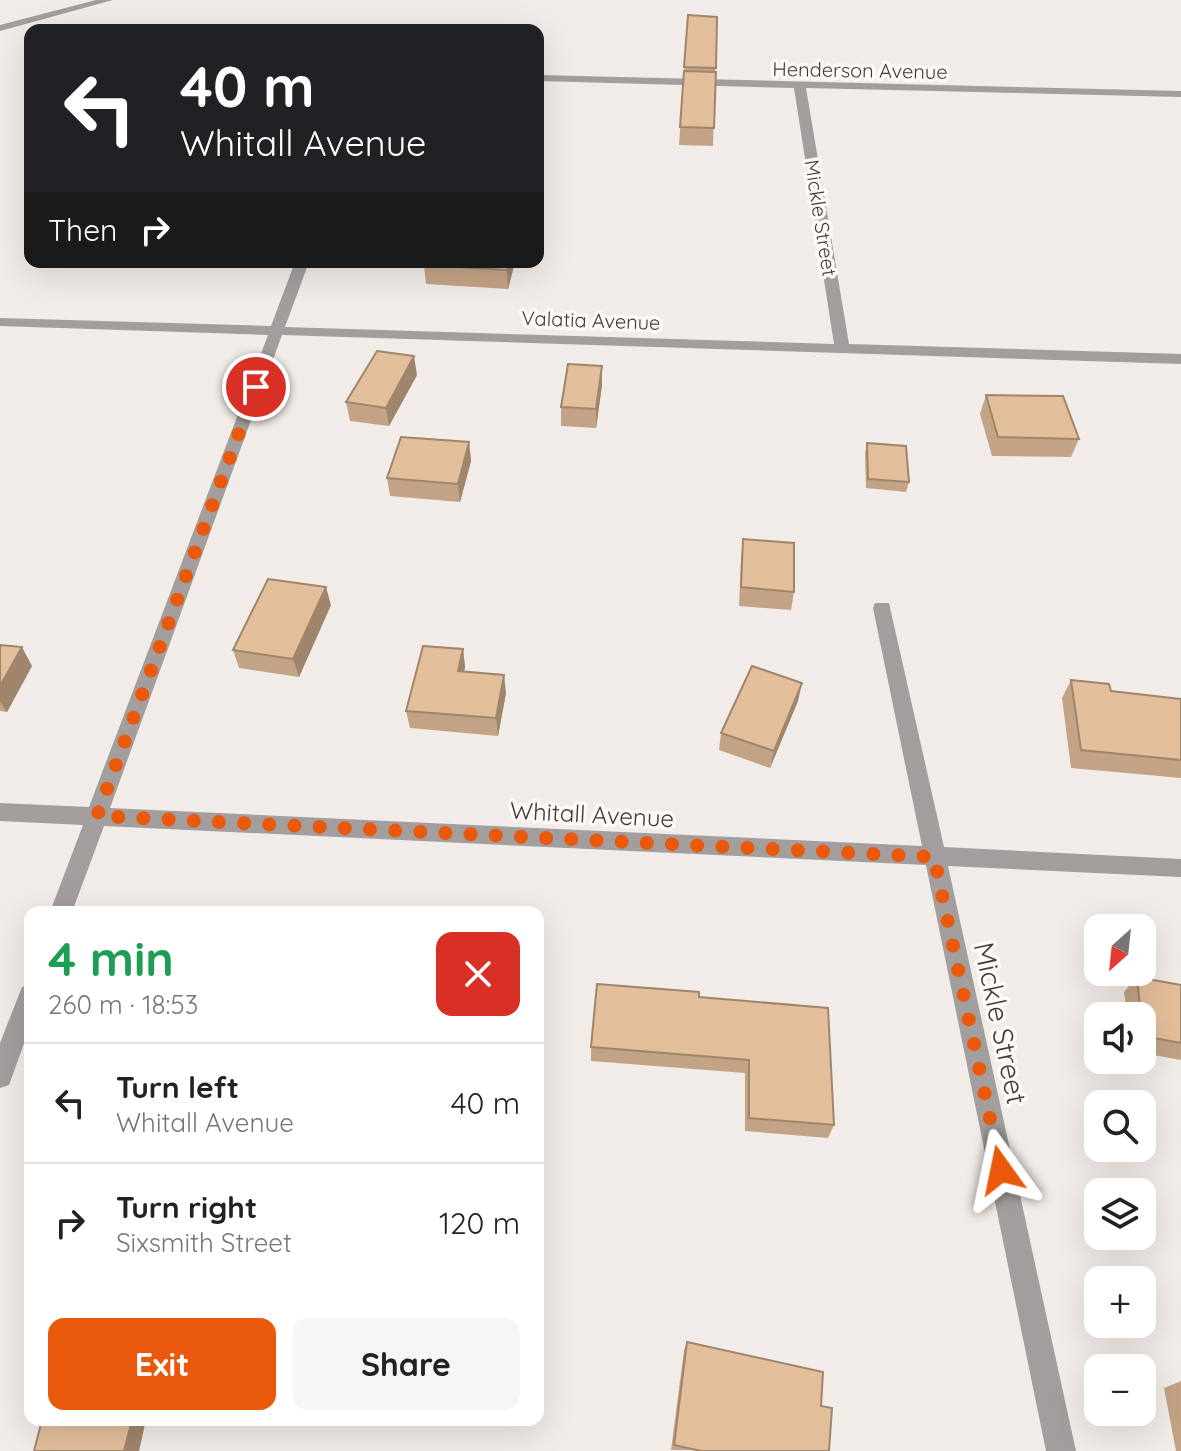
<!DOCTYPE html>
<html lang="en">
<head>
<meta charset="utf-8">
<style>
  body { margin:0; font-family:Quicksand,sans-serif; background:#f6f6f6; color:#222; height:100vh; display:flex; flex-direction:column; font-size:30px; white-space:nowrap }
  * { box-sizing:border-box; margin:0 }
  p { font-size:26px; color:#767676 }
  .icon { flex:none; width:44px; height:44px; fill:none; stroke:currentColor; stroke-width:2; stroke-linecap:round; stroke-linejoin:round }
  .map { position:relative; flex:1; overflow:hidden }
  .panel { position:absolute; left:24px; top:906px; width:520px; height:520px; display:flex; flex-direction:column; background:#fff; border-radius:16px; box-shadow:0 8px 32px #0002 }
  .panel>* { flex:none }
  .banner { position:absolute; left:24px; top:24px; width:520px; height:244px; border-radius:16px; box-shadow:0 8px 32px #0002; background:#202124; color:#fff; overflow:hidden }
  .needle { width:52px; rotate:207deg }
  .tools { position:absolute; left:1084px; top:914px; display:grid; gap:16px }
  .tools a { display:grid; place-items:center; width:72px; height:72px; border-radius:16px; background:#fff; box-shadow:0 8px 32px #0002; font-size:40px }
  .pin { position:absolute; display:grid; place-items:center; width:68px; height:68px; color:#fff; margin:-34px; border:4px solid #fff; border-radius:50%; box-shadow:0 2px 8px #0007 }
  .me { position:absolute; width:88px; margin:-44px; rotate:348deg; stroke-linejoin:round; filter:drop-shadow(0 0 6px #0008) }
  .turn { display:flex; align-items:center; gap:28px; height:168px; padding:0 24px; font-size:36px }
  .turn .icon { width:104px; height:104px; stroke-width:2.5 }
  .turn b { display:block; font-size:56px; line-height:68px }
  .then { display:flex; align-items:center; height:76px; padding:0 24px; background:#0003; gap:16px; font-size:30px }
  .round { display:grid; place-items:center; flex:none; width:84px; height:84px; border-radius:16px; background:#f6f6f6 }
  .overview { display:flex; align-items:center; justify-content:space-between; height:136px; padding:0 24px }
  h1 { font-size:48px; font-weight:800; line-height:60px; color:#1e9e55 }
  .cta { display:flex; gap:16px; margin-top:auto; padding:16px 24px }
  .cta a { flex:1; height:92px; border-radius:16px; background:#ea580c; color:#fff; font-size:32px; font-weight:800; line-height:92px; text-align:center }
  .cta a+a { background:#f6f6f6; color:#222 }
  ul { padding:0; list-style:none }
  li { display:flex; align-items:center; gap:24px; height:120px; padding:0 24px; border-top:2px solid #e0e0e0 }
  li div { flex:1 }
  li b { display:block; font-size:30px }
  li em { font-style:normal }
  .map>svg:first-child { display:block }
</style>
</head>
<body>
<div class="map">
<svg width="1181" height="1451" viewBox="0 0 1181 1451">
  <rect width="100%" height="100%" fill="#f2ece8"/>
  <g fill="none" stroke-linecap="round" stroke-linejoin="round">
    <g fill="#a19e9d" fill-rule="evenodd">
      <path d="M96 0H113L0 31V25Z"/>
      <path d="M538 75 1181 91V97L806 88 849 344 1181 354V364L282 335 110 808 922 846 873 608 875 603H889L944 847 1181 859V877L948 866 1076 1451H1046L926 865 104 826 72 912H50L83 825 0 821V803L89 807 268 335 0 326V318L271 326 295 262H309L285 327 834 344 794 88 538 81Z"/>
      <path d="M30 984V1027L9 1085 0 1088V1043L22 987Z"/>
    </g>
  </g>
  <g fill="#c3a385">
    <path d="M688 15 717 17 713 146 679 145Z"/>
    <path d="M515 262 508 289 426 284 424 265Z"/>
    <path d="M602 366V385L596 428 561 426V407Z"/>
    <path d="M417 375 389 426 350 421 346 402Z"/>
    <path d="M986 395 1079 439 1071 457 992 456 980 414Z"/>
    <path d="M469 442 471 461 460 502 390 496 387 478Z"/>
    <path d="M867 443 909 482 906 492 866 488 865 453Z"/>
    <path d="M743 539 794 592 791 610 739 606 741 558Z"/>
    <path d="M331 605 299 677 239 668 233 650Z"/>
    <path d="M0 645 32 666 7 712 0 711Z"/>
    <path d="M463 649 465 667 464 671 506 693 498 736 410 728 406 711Z"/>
    <path d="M1071 680 1111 691 1181 699V778L1071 768 1062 698Z"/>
    <path d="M798 701 770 768 719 750 721 733Z"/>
    <path d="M1137 977 1181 985V1060L1142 1053V1016H1127L1124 992Z"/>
    <path d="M699 997 834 1125 828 1138 745 1131V1073L591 1061V1047Z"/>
    <path d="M687 1342 829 1451 671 1450 684 1350Z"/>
    <path d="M1181 1381V1451H1176L1164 1388Z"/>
  </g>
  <g fill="#9f856c">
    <path d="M509 262H515L508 289 507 270Z"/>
    <path d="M414 356 417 375 389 426 386 408Z"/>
    <path d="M602 366V385L596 428V409Z"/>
    <path d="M469 442 471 461 460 502 458 484Z"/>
    <path d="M326 587 331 605 299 677 293 659Z"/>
    <path d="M22 647 32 666 7 712 0 702V686Z"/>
    <path d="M463 649 465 667 460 689 458 671Z"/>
    <path d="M504 675 506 693 498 736 496 718Z"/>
    <path d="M802 683 798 701 770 768 774 751Z"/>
    <path d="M132 1420H146L139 1451H124Z"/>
  </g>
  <g fill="#e3be9b" stroke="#9f856c" stroke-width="2">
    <path d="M688 15 717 17 716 68 684 67Z"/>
    <path d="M684 71 716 72 714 128 680 127Z"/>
    <path d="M425 262H509L507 270 424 265Z"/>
    <path d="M377 351 414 356 386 408 346 402Z"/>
    <path d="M568 364 602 366 596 409 561 407Z"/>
    <path d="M986 395 1063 396 1079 439 998 437Z"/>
    <path d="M401 437 469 442 458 484 387 478Z"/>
    <path d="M867 443 906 446 909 482 868 479Z"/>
    <path d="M743 539 794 543V592L741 587Z"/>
    <path d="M268 579 326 587 293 659 233 650Z"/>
    <path d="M0 645 22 647 0 686Z"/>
    <path d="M423 646 463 649 458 671 504 675 496 718 406 711Z"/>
    <path d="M752 666 802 683 774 751 721 733Z"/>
    <path d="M1071 680 1109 684 1111 691 1181 699V760L1081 750Z"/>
    <path d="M1137 977 1181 985V1043L1143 1036Z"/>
    <path d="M597 984 699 992V997L828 1008 834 1125 749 1118V1060L591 1047Z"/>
    <path d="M687 1342 823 1372 821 1406 832 1408 829 1451H701L674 1445Z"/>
    <path d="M42 1420H132L124 1451H34Z"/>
  </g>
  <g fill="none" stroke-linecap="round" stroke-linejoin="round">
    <path stroke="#ea580c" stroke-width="14" stroke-dasharray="0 25.2" d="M256 387 97 816 934 857 1001 1170"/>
  </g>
  <g text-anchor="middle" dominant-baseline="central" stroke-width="7" stroke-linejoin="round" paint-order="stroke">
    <g font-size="20" fill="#3f3c3b" stroke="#fff9f5">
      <text transform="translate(860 70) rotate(1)">Henderson Avenue</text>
      <text transform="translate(821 218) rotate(81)">Mickle Street</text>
      <text transform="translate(591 320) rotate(2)">Valatia Avenue</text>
    </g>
    <g font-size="24" fill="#3f3c3b" stroke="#fff9f5">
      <text transform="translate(592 814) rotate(3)">Whitall Avenue</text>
    </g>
    <g font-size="28" fill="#3f3c3b" stroke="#fff9f5">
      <text transform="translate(1001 1023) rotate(78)">Mickle Street</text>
    </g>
  </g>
</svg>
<div class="tools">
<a><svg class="needle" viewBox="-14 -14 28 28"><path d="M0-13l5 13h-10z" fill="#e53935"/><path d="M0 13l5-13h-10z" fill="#767676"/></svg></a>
<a><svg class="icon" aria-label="sound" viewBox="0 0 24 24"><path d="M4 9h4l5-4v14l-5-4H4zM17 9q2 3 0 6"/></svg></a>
<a><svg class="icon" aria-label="search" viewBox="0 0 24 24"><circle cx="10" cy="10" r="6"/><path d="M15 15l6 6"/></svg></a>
<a><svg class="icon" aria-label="layers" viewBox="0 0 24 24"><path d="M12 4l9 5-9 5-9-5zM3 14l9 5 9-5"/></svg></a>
<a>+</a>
<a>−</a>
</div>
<div class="pin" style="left:256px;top:387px;background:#d93025"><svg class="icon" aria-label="arrive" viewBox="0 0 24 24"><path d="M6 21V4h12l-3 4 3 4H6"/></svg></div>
<svg class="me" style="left:1001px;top:1170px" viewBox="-20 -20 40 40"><path d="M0-17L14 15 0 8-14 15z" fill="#ea580c" stroke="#fff" stroke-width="4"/></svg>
<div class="banner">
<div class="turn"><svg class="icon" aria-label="left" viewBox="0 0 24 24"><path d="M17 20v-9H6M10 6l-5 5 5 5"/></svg><div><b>40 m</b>Whitall Avenue</div></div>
<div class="then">Then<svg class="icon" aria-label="right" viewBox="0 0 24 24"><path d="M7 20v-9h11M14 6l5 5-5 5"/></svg></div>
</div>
<section class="panel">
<div class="overview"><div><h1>4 min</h1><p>260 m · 18:53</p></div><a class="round" style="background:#d93025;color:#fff"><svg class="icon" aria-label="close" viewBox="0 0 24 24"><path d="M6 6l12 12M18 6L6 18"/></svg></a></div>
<ul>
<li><svg class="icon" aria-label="left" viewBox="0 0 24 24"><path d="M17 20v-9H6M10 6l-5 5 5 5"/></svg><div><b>Turn left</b><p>Whitall Avenue</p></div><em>40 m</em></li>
<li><svg class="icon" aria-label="right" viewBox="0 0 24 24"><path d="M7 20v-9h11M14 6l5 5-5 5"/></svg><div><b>Turn right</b><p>Sixsmith Street</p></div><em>120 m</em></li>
</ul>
<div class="cta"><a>Exit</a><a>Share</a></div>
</section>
</div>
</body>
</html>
